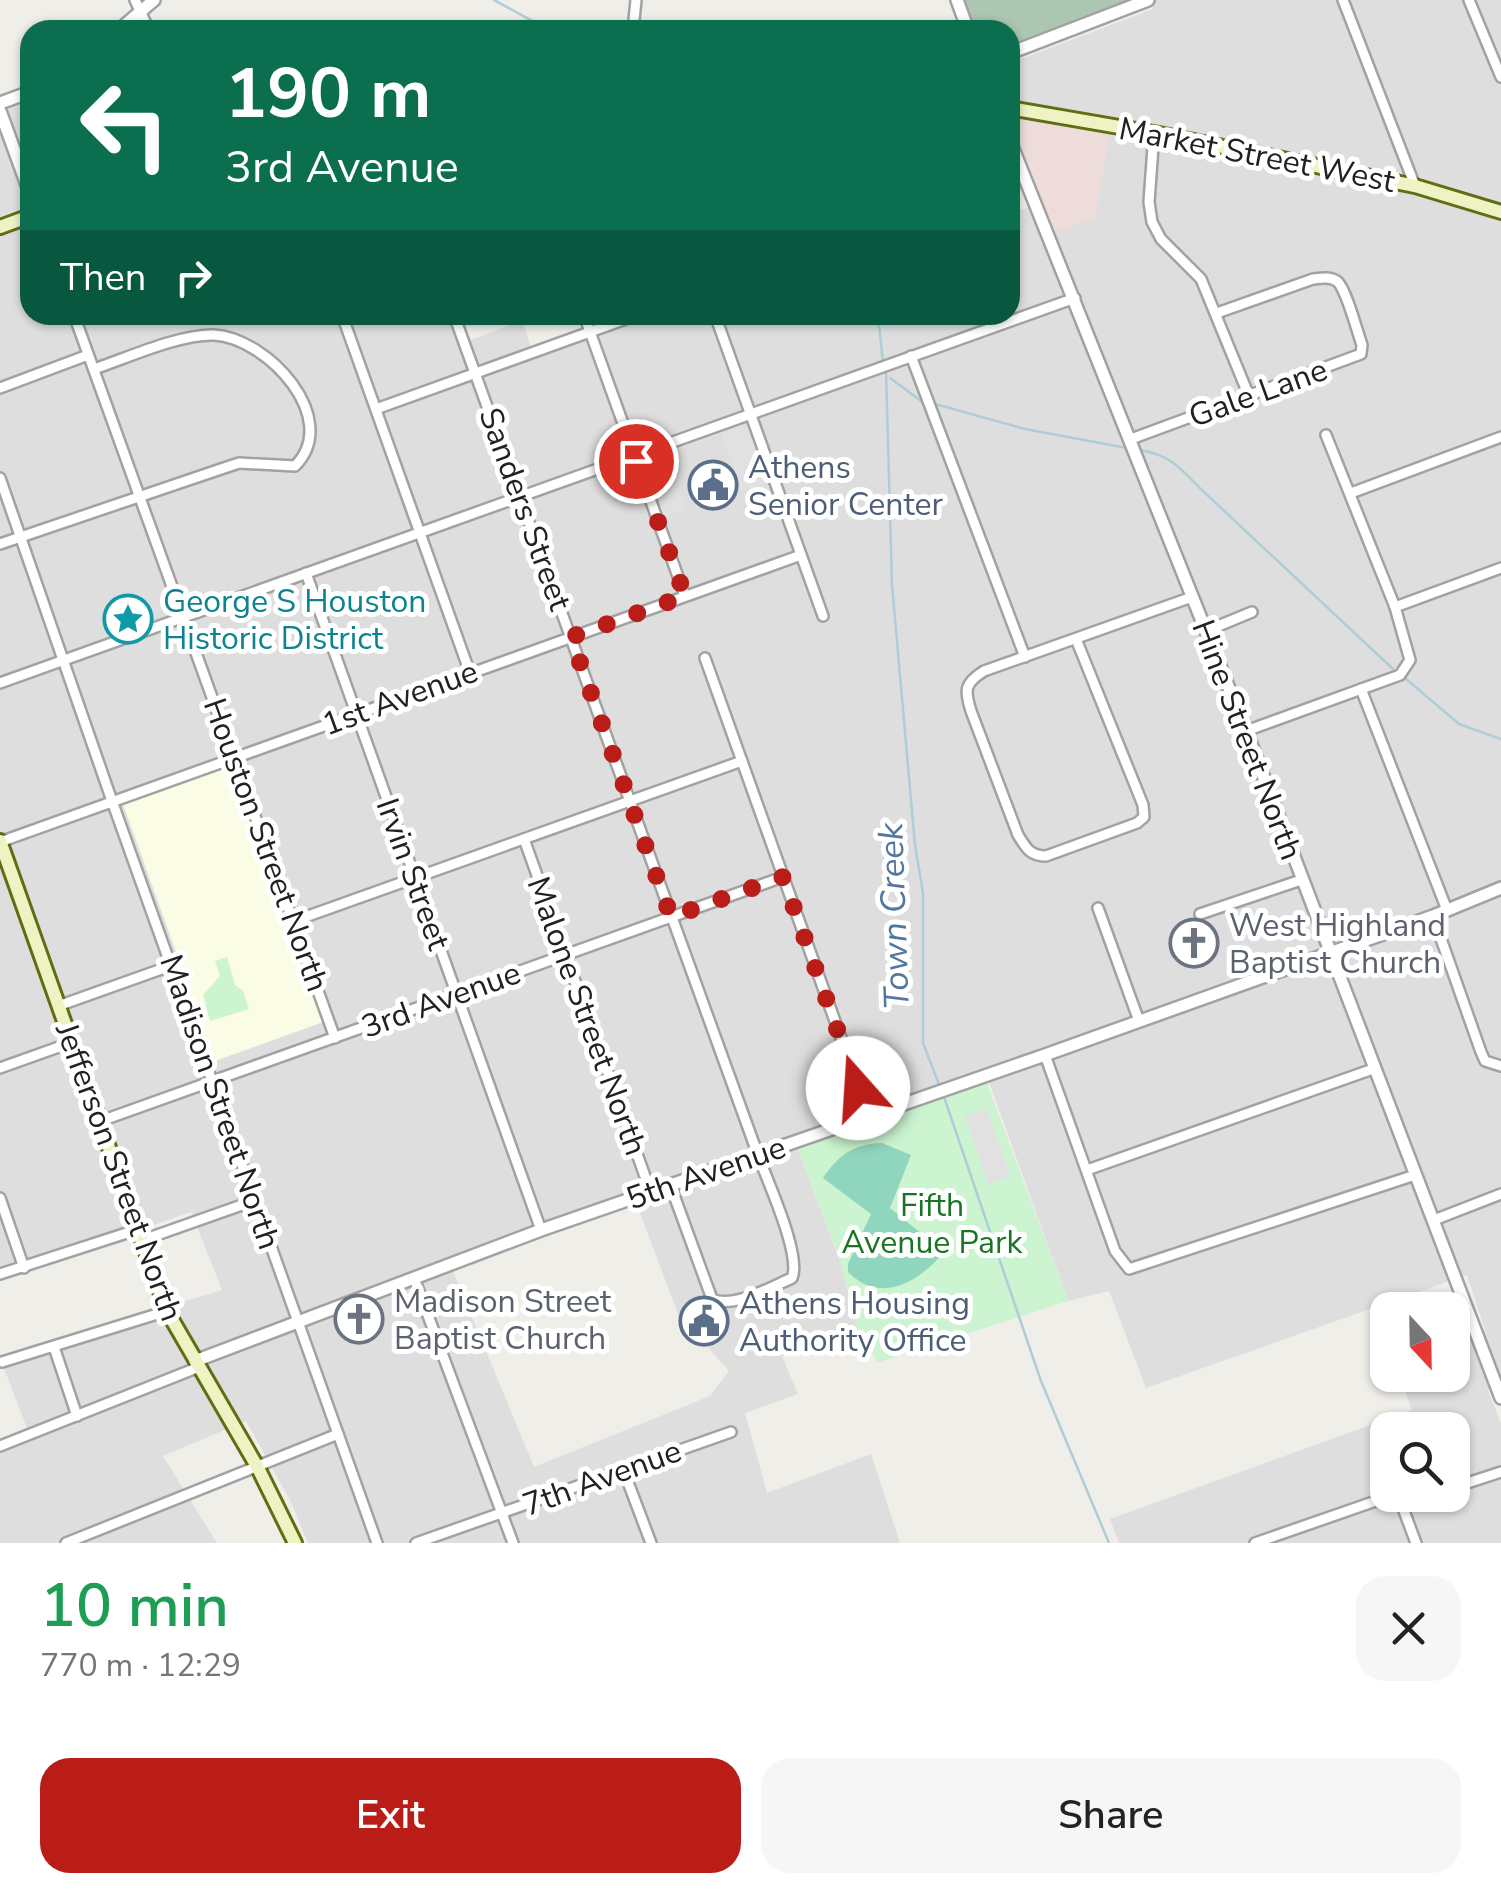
<!DOCTYPE html>
<html lang="en">
<head>
<meta charset="utf-8">
<style>
  body { margin:0; font-family:"Nunito Sans",sans-serif; background:#f6f6f6; color:#222; height:100vh; display:flex; flex-direction:column; font-size:38px; white-space:nowrap }
  * { box-sizing:border-box; margin:0 }
  p { font-size:32px; color:#767676 }
  .icon { flex:none; width:55px; height:55px; fill:none; stroke:currentColor; stroke-width:2; stroke-linecap:round; stroke-linejoin:round }
  .map { position:relative; height:1543px; overflow:hidden }
  .side { display:flex; flex-direction:column; background:#fff; flex:1 }
  .side>* { flex:none }
  .hud { position:absolute; left:20px; top:20px; width:1000px; height:305px; border-radius:30px; box-shadow:0 2px 8px #0004; background:#0b6e4f; color:#fff; overflow:hidden }
  .needle { width:65px; rotate:158deg }
  .tools { position:absolute; left:1370px; top:1292px; display:grid; gap:20px }
  .tools a { display:grid; place-items:center; width:100px; height:100px; border-radius:20px; background:#fff; box-shadow:0 2px 8px #0004; font-size:50px }
  .pin { position:absolute; display:grid; place-items:center; width:85px; height:85px; color:#fff; margin:-42px; border:5px solid #fff; border-radius:50%; box-shadow:0 2px 10px #0007 }
  .me { position:absolute; width:110px; margin:-55px; rotate:341deg; stroke-linejoin:round; filter:drop-shadow(0 0 8px #0008) }
  .turn { display:flex; align-items:center; gap:35px; height:210px; padding:0 40px; font-size:45px }
  .turn .icon { width:130px; height:130px; stroke-width:2.5 }
  .turn b { display:block; font-size:70px; line-height:85px }
  .then { display:flex; align-items:center; height:95px; padding:0 40px; background:#0003; gap:20px; font-size:38px }
  .round { display:grid; place-items:center; flex:none; width:105px; height:105px; border-radius:30px; background:#f6f6f6 }
  .overview { display:flex; align-items:center; justify-content:space-between; height:170px; padding:0 40px }
  h1 { font-size:60px; font-weight:600; line-height:75px; color:#1e9e55 }
  .action { display:flex; gap:20px; margin-top:auto; padding:20px 40px }
  .action a { flex:1; height:115px; border-radius:30px; background:#ba1d17; color:#fff; font-size:40px; font-weight:600; line-height:115px; text-align:center }
  .action a+a { background:#f6f6f6; color:#222 }
  .map>svg:first-child { display:block }
</style>
</head>
<body>
<div class="map">
<svg width="1501" height="1543" viewBox="0 0 1501 1543">
  <rect width="100%" height="100%" fill="#f0eee9"/>
  <path fill="#dfdede" fill-rule="evenodd" d="M1151 0H1501V1385L1488 1390 1501 1424V1543H1119L1110 1519 1412 1410 1399 1375H1452L1453 1343 1485 1330 1467 1275 1146 1388 1109 1291 1068 1301 984 1068 448 1259 534 1467 710 1396 729 1371 678 1314 637 1205 798 1149 841 1264 858 1332 782 1356 798 1394 745 1413 767 1493 871 1454 900 1543H308L290 1500 246 1421 163 1456 217 1543H0V1442L28 1431 0 1358 222 1290 191 1212 0 1279V109L30 97V315H446L458 345 522 320 531 347 595 325 592 315H1010V214L1042 202 1055 232 1110 131 1010 117V63L1153 9ZM1388 1430H1452V1495H1388Z"/>
  <path fill="#eedcda" d="M1010 117 1110 131 1095 218 1054 232Z"/>
  <path fill="#fbfce6" d="M230 765 326 1021 215 1061 123 804Z"/>
  <path fill="#acc6b1" d="M963 0H1134L1010 45V30H974Z"/>
  <g fill="#ccf4d0">
    <path d="M227 957 235 985 243 991 249 1009 210 1021 203 995 220 976 215 961Z"/>
    <path d="M987 1083 1068 1301 877 1363 871 1348 860 1341 841 1264 798 1148Z"/>
  </g>
  <path fill="#90d5bd" d="M882 1143 911 1155 890 1208 944 1252C919 1282 881 1305 848 1272V1264L871 1214 823 1178C839 1155 853 1144 882 1143Z"/>
  <g fill="#e1e1e1">
    <path d="M737 425 750 427 770 483 741 492 721 434 667 454 665 449 720 429 722 434Z"/>
    <path d="M663 450 686 510 663 517 644 464 650 461 648 456Z"/>
    <path d="M987 1109 1011 1177 988 1184 965 1115Z"/>
  </g>
  <g fill="none" stroke-linecap="round" stroke-linejoin="round">
    <g stroke="#aecdd8" stroke-width="2.5">
      <path d="M494 0 549 30"/>
      <path d="M878 315 883 363"/>
      <path d="M886 371 892 585 915 845 923 893V1043L940 1087"/>
      <path d="M890 378 921 401"/>
      <path d="M935 404 1025 429 1127 448"/>
      <path d="M1140 450C1174 456 1181 470 1204 492L1393 669"/>
      <path d="M1405 678 1459 724 1501 739"/>
      <path d="M943 1094 1041 1381 1109 1543"/>
    </g>
    <g stroke="#a2a2a2" stroke-width="14">
      <g id="minor">
        <path d="M135 0 149 30"/>
        <path d="M1343 0 1415 186"/>
        <path d="M1469 0 1501 77"/>
        <path d="M633 30 636 0"/>
        <path d="M1154 133 1149 202 1152 222 1161 239 1201 279 1249 396"/>
        <path d="M74 315 335 1038"/>
        <path d="M342 315 470 673"/>
        <path d="M454 315 758 1155C767 1180 802 1256 792 1278 771 1287 733 1309 712 1299L671 1187"/>
        <path d="M584 315 685 596"/>
        <path d="M715 315 823 616"/>
        <path d="M911 356 1025 657"/>
        <path d="M0 388 88 355"/>
        <path d="M376 409 637 315"/>
        <path d="M1131 439 1361 354 1362 345C1357 331 1347 292 1338 282 1331 276 1321 278 1313 279L1217 313"/>
        <path d="M0 478 112 801 377 1543"/>
        <path d="M1351 493 1501 437"/>
        <path d="M0 544 221 469 239 463 295 466C342 419 268 338 214 335 179 334 127 358 94 369"/>
        <path d="M306 573 541 1230"/>
        <path d="M1395 607 1501 568"/>
        <path d="M1206 631 1252 612"/>
        <path d="M1076 639 1143 805 1144 817 1137 823 1046 856C1030 856 1026 848 1018 835L971 711C964 689 965 683 984 671L1192 597"/>
        <path d="M705 658 850 1063 858 1088 862 1118"/>
        <path d="M0 683 1075 298"/>
        <path d="M1361 689 1447 910"/>
        <path d="M1246 731 1400 675 1410 660 1395 607 1326 435"/>
        <path d="M524 839 651 1193"/>
        <path d="M0 842 801 555"/>
        <path d="M1098 908 1139 1021"/>
        <path d="M1200 914 1301 880"/>
        <path d="M1433 916 1481 1052 1485 1061 1501 1066"/>
        <path d="M294 921 742 761"/>
        <path d="M58 1006 173 965"/>
        <path d="M1045 1055 1115 1251 1129 1269 1415 1175"/>
        <path d="M0 1068 70 1043"/>
        <path d="M98 1122 783 877"/>
        <path d="M1087 1170 1373 1069"/>
        <path d="M0 1198 24 1268"/>
        <path d="M1434 1220 1501 1194"/>
        <path d="M140 1241 256 1200"/>
        <path d="M0 1274 136 1230"/>
        <path d="M414 1278 513 1543"/>
        <path d="M54 1347 77 1416"/>
        <path d="M2 1362 167 1311"/>
        <path d="M0 1446 199 1367"/>
        <path d="M623 1469 651 1543"/>
        <path d="M1452 1488 1501 1472"/>
        <path d="M1398 1495 1416 1543"/>
        <path d="M1402 1505 1432 1495"/>
        <path d="M66 1543 338 1434"/>
        <path d="M416 1543 731 1432"/>
        <path d="M1255 1543 1393 1495"/>
      </g>
    </g>
    <g stroke="#a2a2a2" stroke-width="16">
      <g id="tertiary">
        <path d="M957 0 968 30"/>
        <path d="M119 30 154 0"/>
        <path d="M1010 53 1148 0"/>
        <path d="M0 103 30 92"/>
        <path d="M0 111 30 193"/>
        <path d="M1010 141 1246 731 1501 1398"/>
        <path d="M195 1361 541 1230 1045 1055 1433 916 1501 888"/>
      </g>
    </g>
    <g stroke="#606d12" stroke-width="18">
      <g id="secondary">
        <path d="M1010 108 1154 133 1415 186 1501 212"/>
        <path d="M0 227 30 216"/>
        <path d="M0 841 167 1311 258 1468 295 1543"/>
      </g>
    </g>
    <use href="#minor" stroke="#fff" stroke-width="9"/>
    <use href="#tertiary" stroke="#fff" stroke-width="11"/>
    <use href="#secondary" stroke="#eff3c4" stroke-width="12"/>
  </g>
  <g fill="none" stroke-linecap="round" stroke-linejoin="round">
    <path stroke="#ba1d17" stroke-width="18" stroke-dasharray="0 32.4" d="M636 461 685 596 571 637 671 917 783 877 858 1088"/>
  </g>
  <defs>
    <g id="civic-ring" transform="scale(2.5)"><circle r="9.5" fill="#fff" stroke="#5c6f8a" stroke-width="1.5"/><path d="M-.6-6.5H3V-4.5H.6V-3L4-1V1h2V6H-6V1h2V-1L-.6-3ZM-1.2 2.5V6h2.4V2.5Z" fill="#5c6f8a"/></g>
    <g id="sight-ring" transform="scale(2.5)"><circle r="9.5" fill="#fff" stroke="#0f9aa8" stroke-width="1.5"/><path d="M0-6L1.8-2.2L6-1.7L2.9 1.2L3.7 5.4L0 3.3L-3.7 5.4L-2.9 1.2L-6-1.7L-1.8-2.2Z" fill="#0f9aa8"/></g>
    <g id="church-ring" transform="scale(2.5)"><circle r="9.5" fill="#fff" stroke="#6b7280" stroke-width="1.5"/><path d="M-1.2-6h2.4v3.5h3.3v2.4h-3.3V6h-2.4V-.1h-3.3v-2.4h3.3Z" fill="#6b7280"/></g>
  </defs>
  <g fill-rule="evenodd">
    <use href="#civic-ring" x="713" y="485"/>
    <use href="#sight-ring" x="128" y="619"/>
    <use href="#church-ring" x="1194" y="943"/>
    <use href="#church-ring" x="359" y="1319"/>
    <use href="#civic-ring" x="704" y="1321"/>
  </g>
  <g text-anchor="middle" dominant-baseline="central" stroke-width="10" stroke-linejoin="round" paint-order="stroke">
    <g font-size="32" fill="#212121" stroke="#fff">
      <text transform="translate(1257 155) rotate(11)">Market Street West</text>
      <text transform="translate(1258 393) rotate(-20)">Gale Lane</text>
      <text transform="translate(525 509) rotate(70)">Sanders Street</text>
      <text transform="translate(400 698) rotate(-20)">1st Avenue</text>
      <text transform="translate(1247 740) rotate(69)">Hine Street North</text>
      <text transform="translate(266 845) rotate(70)">Houston Street North</text>
      <text transform="translate(413 874) rotate(70)">Irvin Street</text>
      <text transform="translate(441 1000) rotate(-20)">3rd Avenue</text>
      <text transform="translate(587 1016) rotate(70)">Malone Street North</text>
      <text transform="translate(220 1102) rotate(71)">Madison Street North</text>
      <text transform="translate(119 1172) rotate(70)">Jefferson Street North</text>
      <text transform="translate(706 1173) rotate(-19)">5th Avenue</text>
      <text transform="translate(602 1478) rotate(-20)">7th Avenue</text>
    </g>
    <g font-size="32" fill="#4e5e75" stroke="#fff" text-anchor="start">
      <text x="748" y="467">Athens<tspan x="748" dy="37">Senior Center</tspan></text>
      <text x="739" y="1303">Athens Housing<tspan x="739" dy="37">Authority Office</tspan></text>
    </g>
    <g font-size="32" fill="#0d838f" stroke="#fff" text-anchor="start">
      <text x="163" y="601">George S Houston<tspan x="163" dy="37">Historic District</tspan></text>
    </g>
    <g font-size="32" fill="#5b616d" stroke="#fff" text-anchor="start">
      <text x="1229" y="925">West Highland<tspan x="1229" dy="37">Baptist Church</tspan></text>
      <text x="394" y="1301">Madison Street<tspan x="394" dy="37">Baptist Church</tspan></text>
    </g>
    <g font-size="32" fill="#197524" stroke="#fff">
      <text x="932" y="1205">Fifth<tspan x="932" dy="37">Avenue Park</tspan></text>
    </g>
    <g font-size="35" font-style="italic" fill="#54779f" stroke="#fff">
      <text transform="translate(894 916) rotate(-92)">Town Creek</text>
    </g>
  </g>
</svg>
<div class="tools">
<a><svg class="needle" viewBox="-14 -14 28 28"><path d="M0-13l5 13h-10z" fill="#e53935"/><path d="M0 13l5-13h-10z" fill="#767676"/></svg></a>
<a><svg class="icon" aria-label="search" viewBox="0 0 24 24"><circle cx="10" cy="10" r="6"/><path d="M15 15l6 6"/></svg></a>
</div>
<div class="pin" style="left:636px;top:461px;background:#d93025"><svg class="icon" aria-label="arrive" viewBox="0 0 24 24"><path d="M6 21V4h12l-3 4 3 4H6"/></svg></div>
<svg class="me" style="left:858px;top:1088px" viewBox="-20 -20 40 40"><circle r="19" fill="#fff"/><path d="M0-13L10 11 0 6-10 11z" fill="#ba1d17"/></svg>
<div class="hud">
<div class="turn"><svg class="icon" aria-label="left" viewBox="0 0 24 24"><path d="M17 20v-9H6M10 6l-5 5 5 5"/></svg><div><b>190 m</b>3rd Avenue</div></div>
<div class="then">Then<svg class="icon" aria-label="right" viewBox="0 0 24 24"><path d="M7 20v-9h11M14 6l5 5-5 5"/></svg></div>
</div>
</div>
<section class="side">
<div class="overview"><div><h1>10 min</h1><p>770 m · 12:29</p></div><a class="round"><svg class="icon" aria-label="close" viewBox="0 0 24 24"><path d="M6 6l12 12M18 6L6 18"/></svg></a></div>
<div class="action"><a>Exit</a><a>Share</a></div>
</section>
</body>
</html>
